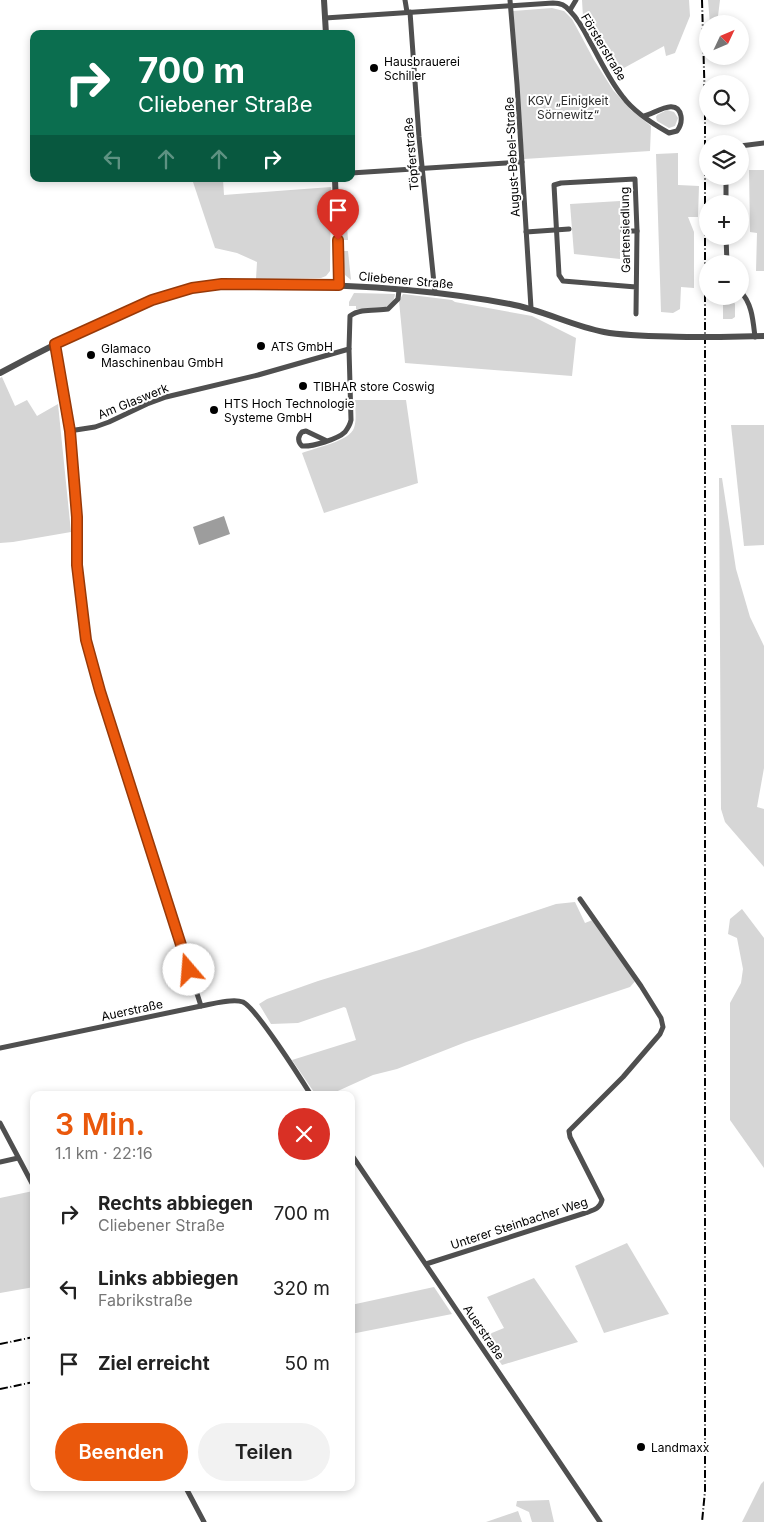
<!DOCTYPE html>
<html lang="de">
<head>
<meta charset="utf-8">
<style>
  body { margin:0; font-family:Inter,sans-serif; background:#f2f2f2; color:#222; height:100vh; display:flex; flex-direction:column; font-size:19px; white-space:nowrap }
  * { box-sizing:border-box; margin:0 }
  p { font-size:16px; color:#767676 }
  .icon { flex:none; width:28px; height:28px; fill:none; stroke:currentColor; stroke-width:2; stroke-linecap:round; stroke-linejoin:round }
  .map { position:relative; flex:1; overflow:hidden }
  .panel { position:absolute; left:30px; top:1091px; width:325px; height:400px; display:flex; flex-direction:column; background:#fff; border-radius:10px; box-shadow:0 2px 8px #0003 }
  .panel>* { flex:none }
  .hud { position:absolute; left:30px; top:30px; width:325px; height:152px; border-radius:10px; box-shadow:0 2px 8px #0003; background:#0b6e4f; color:#fff; overflow:hidden }
  .needle { width:32px; rotate:46deg }
  .fabs { position:absolute; left:699px; top:15px; display:grid; gap:10px }
  .fabs a { display:grid; place-items:center; width:50px; height:50px; border-radius:50%; background:#fff; box-shadow:0 2px 8px #0003; font-size:25px }
  .pin { position:absolute; display:grid; place-items:center; width:42px; height:42px; color:#fff; margin:-51px -21px; border-radius:50% 50% 50% 0; rotate:-45deg; box-shadow:0 0 5px #0007 }
  .pin .icon { rotate:45deg }
  .me { position:absolute; width:55px; margin:-28px; rotate:342deg; stroke-linejoin:round; filter:drop-shadow(0 0 4px #0008) }
  .turn { display:flex; align-items:center; gap:18px; height:105px; padding:0 25px; font-size:22px }
  .turn .icon { width:65px; height:65px; stroke-width:2.5 }
  .turn b { display:block; font-size:35px; line-height:42px }
  .lanes { display:flex; align-items:center; height:48px; padding:0 25px; background:#0003; justify-content:center; gap:25px; direction:ltr }
  .lanes .off { opacity:.35 }
  .round { display:grid; place-items:center; flex:none; width:52px; height:52px; border-radius:26px; background:#f2f2f2 }
  .summary { display:flex; align-items:center; justify-content:space-between; height:85px; padding:0 25px }
  h1 { font-size:30px; font-weight:600; line-height:38px; color:#ea580c }
  .button { display:flex; gap:10px; margin-top:auto; padding:10px 25px }
  .button a { flex:1; height:58px; border-radius:30px; background:#ea580c; color:#fff; font-size:20px; font-weight:600; line-height:58px; text-align:center }
  .button a+a { background:#f2f2f2; color:#222 }
  ul { padding:0; list-style:none }
  li { display:flex; align-items:center; gap:15px; height:75px; padding:0 25px }
  li div { flex:1 }
  li b { display:block; font-size:19px }
  li em { font-style:normal }
  .map>svg:first-child { display:block }
</style>
</head>
<body>
<div class="map">
<svg width="764" height="1522" viewBox="0 0 764 1522">
  <rect width="100%" height="100%" fill="#fff"/>
  <g fill="#d6d6d6">
    <path d="M582 0H689L690 16 675 53 666 56 664 46 613 74 583 17Z"/>
    <path d="M708 0H720L717 24H710Z"/>
    <path d="M552 8 564 11 572 19 594 60 613 90 631 110 651 126 650 151 524 159 513 11Z"/>
    <path d="M667 110 674 112 678 118 675 126 669 128 657 121 656 117 657 115Z"/>
    <path d="M678 153V185L699 186 698 217H688L694 232V288L681 287 680 309 673 313 661 312 656 154Z"/>
    <path d="M749 170H764V271H756L757 233 750 232Z"/>
    <path d="M192 179H223L224 195 331 187 330 271 326 276 321 278 256 279 257 262 237 253 215 248Z"/>
    <path d="M620 201V259L574 254 570 204Z"/>
    <path d="M346 212 348 240H342L340 213Z"/>
    <path d="M342 251H348L351 280 345 275Z"/>
    <path d="M354 293 395 294C393 313 370 309 356 309V306H349V302Z"/>
    <path d="M403 294 452 300 455 302 532 316 576 338 572 376 405 363 399 301Z"/>
    <path d="M723 296H731L735 304V317L732 319H723Z"/>
    <path d="M2 377 15 406 27 400 37 416 58 404 71 532 13 542 0 543V378Z"/>
    <path d="M355 400H406L418 483 324 513 302 453C315 448 350 441 354 428 357 419 355 409 355 400Z"/>
    <path d="M731 425H764V545L744 546Z"/>
    <path d="M719 478H722L736 569 750 617 764 646V768L757 807 764 809V867L725 822 721 809Z"/>
    <path d="M575 902 585 923 595 919 637 979 630 987 466 1042 397 1069 373 1075 329 1095H316L292 1060 356 1040 346 1008 344 1007 298 1023 271 1024 259 1004 267 999 318 981 419 950 556 904Z"/>
    <path d="M742 909 764 938V1168L730 1120V1003L741 983 743 969 737 938 728 934 730 919Z"/>
    <path d="M33 1191 34 1287 0 1293V1198Z"/>
    <path d="M627 1243 669 1314 604 1333 575 1266Z"/>
    <path d="M534 1278 578 1342 502 1365 482 1337 504 1328 487 1297Z"/>
    <path d="M434 1287 452 1314 351 1334V1305Z"/>
    <path d="M764 1481V1522H742L761 1484Z"/>
    <path d="M549 1500 554 1522H532L529 1512 516 1506 517 1501Z"/>
    <path d="M518 1511 522 1522H486Z"/>
  </g>
  <path fill="#9d9d9d" d="M224 516 230 534 199 545 193 527Z"/>
  <g fill="none" stroke-linecap="round" stroke-linejoin="round">
    <g stroke="#4f4f4f" stroke-width="5">
      <path d="M405 0 407 12"/>
      <path d="M510 0 517 84 531 308"/>
      <path d="M570 10 576 0"/>
      <path d="M410 12 419 137 435 293"/>
      <path d="M325 18 553 3C561 3 565 5 570 11 578 19 584 30 589 40 600 59 609 80 623 97 634 112 653 124 669 133L677 131C680 127 682 122 681 116 677 97 656 113 644 116"/>
      <path d="M740 146 764 143"/>
      <path d="M351 173 522 162"/>
      <path d="M726 204V176"/>
      <path d="M623 231H637"/>
      <path d="M526 232 569 229"/>
      <path d="M726 236 727 264"/>
      <path d="M636 287 563 281 559 275 554 185 561 183 635 179 637 231 636 314"/>
      <path d="M740 291C752 303 753 320 755 337"/>
      <path d="M55 344 69 431 77 517V565L86 640 100 691 201 1006"/>
      <path d="M349 349 350 316C360 308 377 311 388 309L398 299 399 290"/>
      <path d="M69 431 95 427 109 422 147 404 166 397 258 375 349 349 351 420C350 425 348 428 345 432 338 439 312 447 302 446 298 442 297 437 302 432L306 431 327 441"/>
      <path d="M0 1048 201 1006C212 1004 233 998 243 1002 256 1008 301 1079 311 1095"/>
      <path d="M0 1123 34 1187"/>
      <path d="M351 1154 600 1522"/>
      <path d="M0 1162 18 1158"/>
      <path d="M426 1264 585 1213C593 1210 600 1209 602 1200L570 1137 569 1131 623 1077 660 1034 663 1027 661 1018 641 986 580 899"/>
      <path d="M186 1488 204 1522"/>
    </g>
    <g stroke="#4f4f4f" stroke-width="6">
      <path d="M324 0 326 34"/>
      <path d="M335 179 339 285"/>
      <path d="M720 337 764 336"/>
      <path d="M0 373C35 354 69 337 105 321 132 308 160 295 190 288 221 281 253 284 284 284 360 285 436 290 510 304 543 310 572 326 604 332 632 337 663 336 691 337"/>
    </g>
    <g stroke="#000" stroke-width="2" stroke-dasharray="8 2.5 1 2.5" stroke-linecap="butt">
      <path d="M702 0 705 105V1491L702 1522"/>
      <path d="M0 1344 34 1337"/>
      <path d="M0 1389 34 1382"/>
    </g>
    <path stroke="#4f4f4f" stroke-width="6" d="M691 337H720"/>
  </g>
  <g fill="none" stroke-linecap="round" stroke-linejoin="round">
    <g stroke="#983908" stroke-width="12">
      <path id="route" d="M189 970 100 691 86 640 77 565V517L70 431 55 344 152 300 192 288 222 284 339 285 338 240"/>
    </g>
    <use href="#route" stroke="#ea580c" stroke-width="9"/>
  </g>
  <g fill="#000" stroke="#fff" stroke-width="2">
    <circle cx="374" cy="68" r="5"/>
    <circle cx="261" cy="346" r="5"/>
    <circle cx="91" cy="355" r="5"/>
    <circle cx="303" cy="386" r="5"/>
    <circle cx="214" cy="410" r="5"/>
    <circle cx="641" cy="1447" r="5"/>
  </g>
  <g text-anchor="middle" dominant-baseline="central" stroke-width="4" stroke-linejoin="round" paint-order="stroke">
    <g font-size="12" fill="#000" stroke="#fff">
      <text transform="translate(604 47) rotate(59)">Försterstraße</text>
      <text transform="translate(411 154) rotate(-95)">Töpferstraße</text>
      <text transform="translate(512 157) rotate(-93)">August-Bebel-Straße</text>
      <text transform="translate(625 230) rotate(-91)">Gartensiedlung</text>
      <text transform="translate(406 280) rotate(5)">Cliebener Straße</text>
      <text transform="translate(133 401) rotate(-22)">Am Glaswerk</text>
      <text transform="translate(132 1010) rotate(-12)">Auerstraße</text>
      <text transform="translate(519 1223) rotate(-18)">Unterer Steinbacher Weg</text>
      <text transform="translate(484 1332) rotate(56)">Auerstraße</text>
    </g>
    <g font-size="12" fill="#000" stroke="#fff" text-anchor="start">
      <text x="384" y="61">Hausbrauerei<tspan x="384" dy="14">Schiller</tspan></text>
      <text x="271" y="346">ATS GmbH</text>
      <text x="101" y="348">Glamaco<tspan x="101" dy="14">Maschinenbau GmbH</tspan></text>
      <text x="313" y="386">TIBHAR store Coswig</text>
      <text x="224" y="403">HTS Hoch Technologie<tspan x="224" dy="14">Systeme GmbH</tspan></text>
      <text x="651" y="1447">Landmaxx</text>
    </g>
    <g font-size="12" fill="#2d2d2d" stroke="#fff">
      <text x="568" y="100">KGV „Einigkeit<tspan x="568" dy="14">Sörnewitz“</tspan></text>
    </g>
  </g>
</svg>
<div class="fabs">
<a><svg class="needle" viewBox="-14 -14 28 28"><path d="M0-13l5 13h-10z" fill="#e53935"/><path d="M0 13l5-13h-10z" fill="#767676"/></svg></a>
<a><svg class="icon" aria-label="search" viewBox="0 0 24 24"><circle cx="10" cy="10" r="6"/><path d="M15 15l6 6"/></svg></a>
<a><svg class="icon" aria-label="layers" viewBox="0 0 24 24"><path d="M12 4l9 5-9 5-9-5zM3 14l9 5 9-5"/></svg></a>
<a>+</a>
<a>−</a>
</div>
<div class="pin" style="left:338px;top:240px;background:#d93025"><svg class="icon" aria-label="arrive" viewBox="0 0 24 24"><path d="M6 21V4h12l-3 4 3 4H6"/></svg></div>
<svg class="me" style="left:189px;top:970px" viewBox="-20 -20 40 40"><circle r="19" fill="#fff"/><path d="M0-13L10 11 0 6-10 11z" fill="#ea580c"/></svg>
<div class="hud">
<div class="turn"><svg class="icon" aria-label="right" viewBox="0 0 24 24"><path d="M7 20v-9h11M14 6l5 5-5 5"/></svg><div><b>700 m</b>Cliebener Straße</div></div>
<div class="lanes"><svg class="icon off" aria-label="left" viewBox="0 0 24 24"><path d="M17 20v-9H6M10 6l-5 5 5 5"/></svg><svg class="icon off" aria-label="ahead" viewBox="0 0 24 24"><path d="M12 20V5M6 11l6-6 6 6"/></svg><svg class="icon off" aria-label="ahead" viewBox="0 0 24 24"><path d="M12 20V5M6 11l6-6 6 6"/></svg><svg class="icon" aria-label="right" viewBox="0 0 24 24"><path d="M7 20v-9h11M14 6l5 5-5 5"/></svg></div>
</div>
<section class="panel">
<div class="summary"><div><h1>3 Min.</h1><p>1.1 km · 22:16</p></div><a class="round" style="background:#d93025;color:#fff"><svg class="icon" aria-label="close" viewBox="0 0 24 24"><path d="M6 6l12 12M18 6L6 18"/></svg></a></div>
<ul>
<li><svg class="icon" aria-label="right" viewBox="0 0 24 24"><path d="M7 20v-9h11M14 6l5 5-5 5"/></svg><div><b>Rechts abbiegen</b><p>Cliebener Straße</p></div><em>700 m</em></li>
<li><svg class="icon" aria-label="left" viewBox="0 0 24 24"><path d="M17 20v-9H6M10 6l-5 5 5 5"/></svg><div><b>Links abbiegen</b><p>Fabrikstraße</p></div><em>320 m</em></li>
<li><svg class="icon" aria-label="arrive" viewBox="0 0 24 24"><path d="M6 21V4h12l-3 4 3 4H6"/></svg><div><b>Ziel erreicht</b></div><em>50 m</em></li>
</ul>
<div class="button"><a>Beenden</a><a>Teilen</a></div>
</section>
</div>
</body>
</html>
